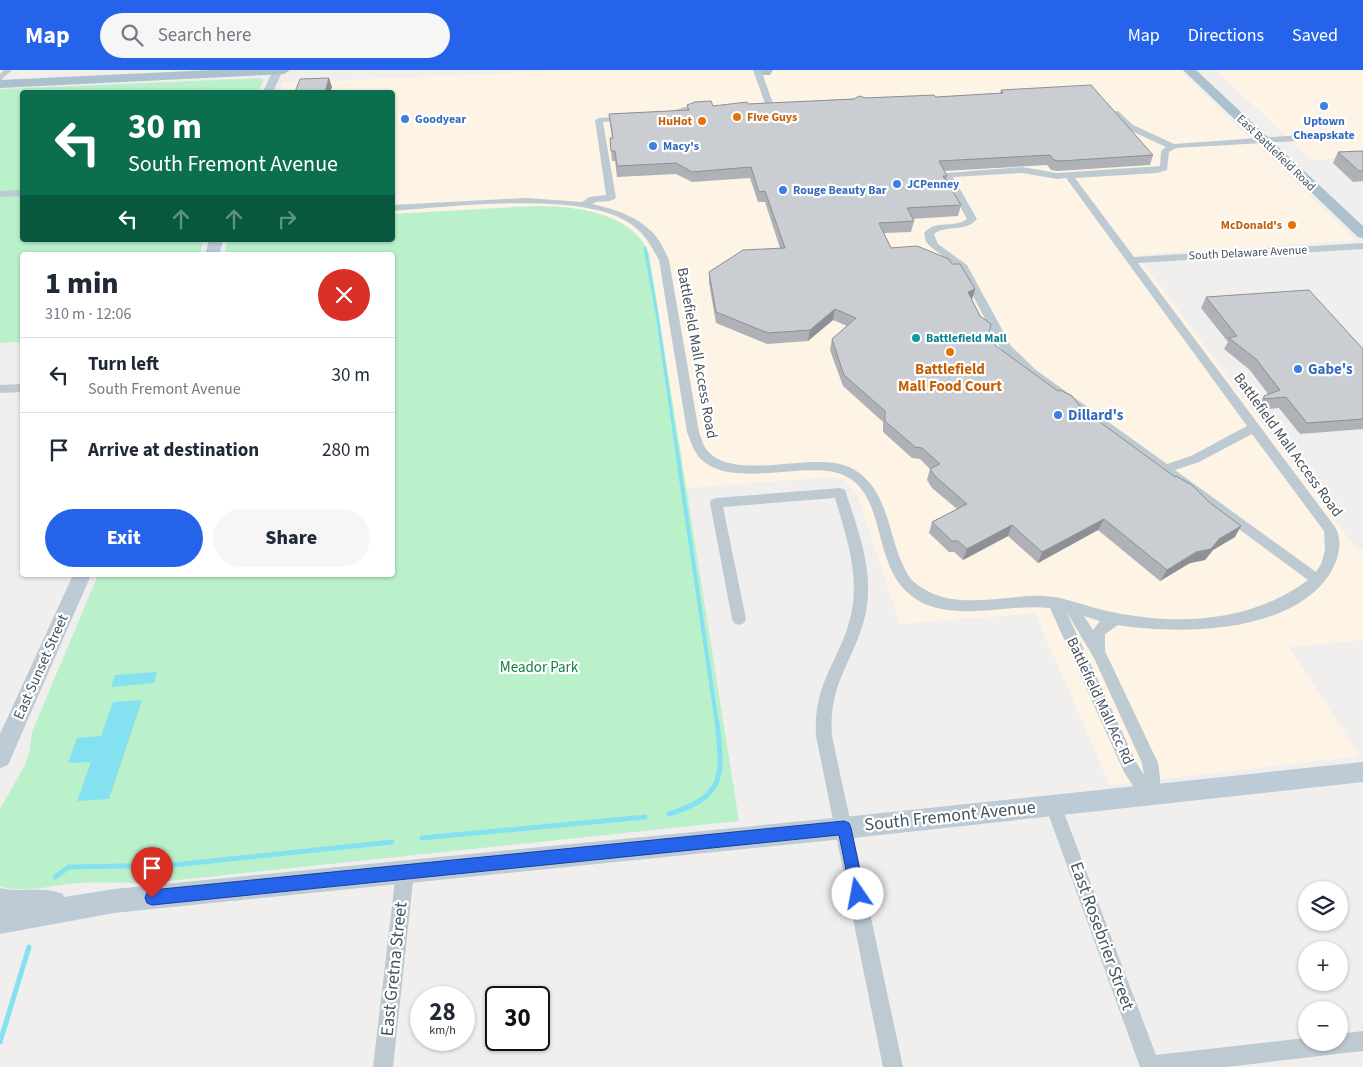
<!DOCTYPE html>
<html lang="en">
<head>
<meta charset="utf-8">
<style>
  body { margin:0; font-family:"Source Sans 3",sans-serif; background:#f6f6f7; color:#1f2937; height:100vh; display:flex; flex-direction:column; font-size:19px; white-space:nowrap }
  * { box-sizing:border-box; margin:0 }
  p { font-size:16px; color:#747a83 }
  .icon { flex:none; width:28px; height:28px; fill:none; stroke:currentColor; stroke-width:2; stroke-linecap:round; stroke-linejoin:round }
  .map { position:relative; flex:1; overflow:hidden }
  .sheet { position:absolute; left:20px; top:182px; width:375px; height:325px; display:flex; flex-direction:column; background:#fff; border-radius:5px; box-shadow:0 1px 4px #0004 }
  .sheet>* { flex:none }
  .guide { position:absolute; left:20px; top:20px; width:375px; height:152px; border-radius:5px; box-shadow:0 1px 4px #0004; background:#0b6e4f; color:#fff; overflow:hidden }
  .fabs { position:absolute; left:1298px; top:811px; display:grid; gap:10px }
  .fabs a { display:grid; place-items:center; width:50px; height:50px; border-radius:50%; background:#fff; box-shadow:0 1px 4px #0004; font-size:25px }
  .speed { position:absolute; left:410px; top:916px; display:flex; gap:10px; font-size:25px; font-weight:700; text-align:center }
  .speed>* { display:grid; place-content:center; width:65px; height:65px; border-radius:50%; background:#fff; box-shadow:0 1px 4px #0004; line-height:1 }
  .speed small { font-size:12px; font-weight:400 }
  .speed .limit { border:2px solid #111; border-radius:8px; background:#fff; color:#111 }
  .pin { position:absolute; display:grid; place-items:center; width:42px; height:42px; color:#fff; margin:-51px -21px; border-radius:50% 50% 50% 0; rotate:-45deg; box-shadow:0 0 5px #0007 }
  .pin .icon { rotate:45deg }
  .me { position:absolute; width:55px; margin:-28px; rotate:348deg; stroke-linejoin:round; filter:drop-shadow(0 0 4px #0008) }
  .turn { display:flex; align-items:center; gap:18px; height:105px; padding:0 25px; font-size:22px }
  .turn .icon { width:65px; height:65px; stroke-width:2.5 }
  .turn b { display:block; font-size:35px; line-height:42px }
  .lanes { display:flex; align-items:center; height:48px; padding:0 25px; background:#0003; justify-content:center; gap:25px; direction:ltr }
  .lanes .off { opacity:.35 }
  .round { display:grid; place-items:center; flex:none; width:52px; height:52px; border-radius:26px; background:#f6f6f7 }
  .summary { display:flex; align-items:center; justify-content:space-between; height:85px; padding:0 25px }
  h1 { font-size:30px; font-weight:800; line-height:38px }
  .primary-button { display:flex; gap:10px; margin-top:auto; padding:10px 25px }
  .primary-button a { flex:1; height:58px; border-radius:30px; background:#2563eb; color:#fff; font-size:20px; font-weight:800; line-height:58px; text-align:center }
  .primary-button a+a { background:#f6f6f7; color:#1f2937 }
  ul { padding:0; list-style:none }
  li { display:flex; align-items:center; gap:15px; height:75px; padding:0 25px; border-top:1px solid #e0e1e3 }
  li div { flex:1 }
  li b { display:block; font-size:19px }
  li em { font-style:normal }
  header { display:flex; align-items:center; gap:30px; box-sizing:border-box; height:70px; padding:0 25px; background:#2563eb; color:#fff }
  header strong { font-size:24px }
  nav { display:flex; gap:28px; margin-inline-start:auto; font-size:18px }
  .search { width:350px; height:45px; background:#f6f6f7; display:flex; align-items:center; gap:12px; box-sizing:border-box; padding:0 18px; border-radius:28px; color:#747a83; font-size:19px }
  .map>svg:first-child { display:block }
</style>
</head>
<body>
<header>
<strong>Map</strong>
<div class="search"><svg class="icon" aria-label="search" viewBox="0 0 24 24"><circle cx="10" cy="10" r="6"/><path d="M15 15l6 6"/></svg>Search here</div>
<nav><a>Map</a><a>Directions</a><a>Saved</a></nav>
</header>
<div class="map">
<svg width="1363" height="997" viewBox="0 0 1363 997">
  <rect width="100%" height="100%" fill="#f1eeee"/>
  <g fill="#fdf4e6">
    <path d="M579 0H1179L1356 170 1137 185 1357 480 1363 479V570L1289 577 1360 686 1110 715 1035 543 900 554 856 422 844 410 835 407 816 408 686 418 649 183 642 170 636 164 607 147 584 140 561 137 518 136 393 144 392 22H280L283 13Z"/>
    <path d="M1216 0H1363V87L1311 90Z"/>
  </g>
  <g fill="#baf1cb">
    <path d="M260 8 264 10 258 22H22V170H203L200 185H22V272L0 273V19Z"/>
    <path d="M536 136C574 136 632 142 649 183L739 751 150 813C127 813 103 812 80 813 54 814 25 825 0 816V739L25 695 29 684 32 662 98 505H392V185H225L227 170H392L393 144Z"/>
  </g>
  <g fill="#84e2f0">
    <path d="M157 602 154 613 111 617 115 605Z"/>
    <path d="M142 630 109 729 77 731 91 692 68 693 77 668 101 666 113 632Z"/>
  </g>
  <g fill="none" stroke-linecap="round" stroke-linejoin="round">
    <path stroke="#84e2f0" stroke-width="3" d="M645 178 657 244 677 382"/>
    <path stroke="#84e2f0" stroke-width="4" d="M677 381 717 654"/>
    <g stroke="#84e2f0" stroke-width="5">
      <path d="M669 744C726 726 723 706 717 652"/>
      <path d="M422 768 645 747"/>
      <path d="M55 807 69 797 174 795 392 772"/>
      <path d="M0 972 29 877"/>
    </g>
    <g fill="#bdcad1" fill-rule="evenodd">
      <path d="M4 0H12L0 11V4Z"/>
      <path d="M753 0H761L774 36 773 38 766 36Z"/>
      <path d="M704 35 708 37 707 39 685 41 662 48 658 46 684 37Z"/>
      <path d="M1112 41H1118L1133 55 1174 74 1315 64 1319 67 1315 70 1176 78 1169 82 1167 100 1157 103 1075 108 1134 187 1363 173V179L1138 193 1335 457C1343 470 1339 487 1332 500 1296 564 1180 565 1118 555L1105 564V581L1158 693C1160 706 1162 717 1157 729L1151 731C1139 727 1131 713 1124 702L1050 538C1012 534 975 547 937 538 862 518 896 425 841 404 804 390 722 423 696 383 692 377 690 369 687 362L659 190C651 176 645 164 631 154 583 120 451 137 392 141V135L526 128 582 132 589 127 606 125 595 50 599 48 631 46 632 48 628 50 603 52 616 128C609 134 599 129 592 134 615 139 639 147 655 165 661 172 665 182 669 190L699 362C701 367 703 375 706 379 733 414 812 380 849 397 885 414 887 454 899 486 903 495 907 506 914 512 952 544 1001 524 1046 526 1069 528 1090 538 1112 542 1179 556 1252 552 1308 510L1028 304 1000 278 958 197 932 178 926 172 924 163C936 149 954 159 967 149L945 109 946 103 1022 97 1057 103 1160 96 1161 81 1166 77 1127 59 1112 45ZM1022 103 1057 109 1066 108 1247 356 1191 386 1167 394 1036 300 1011 276 967 195 938 174 934 164C947 154 965 163 977 149L953 107ZM1252 364 1324 461 1325 481 1321 494 1316 502 1175 400 1199 392ZM1066 541 1094 588 1142 693 1144 705 1136 692ZM1084 546 1100 551 1093 560Z"/>
      <path d="M22 120V126L0 127V121Z"/>
      <path d="M22 314V322L0 323V315Z"/>
      <path d="M840 418 845 420 846 423C859 463 875 504 865 546 854 592 828 612 832 666L903 997H883L816 666C813 611 840 592 851 545 860 504 846 466 835 428L723 437 746 549 744 553 739 555 734 553 732 549 710 433 711 430 716 428Z"/>
      <path d="M1053 727 1059 730 1061 735 1156 985 1306 968V972H1339V964L1363 961V981L1226 997H1140L1045 735 1047 730Z"/>
      <path d="M405 794 411 796 414 802 393 997H373L396 802 399 796Z"/>
    </g>
    <g fill="#bdcbd6" fill-rule="evenodd">
      <path d="M273 0H283L273 22H263Z"/>
      <path d="M209 170H223L219 185H205Z"/>
      <path d="M73 505H91L8 695 0 698V664Z"/>
      <path d="M1363 692V712L844 769 114 843 0 864V818C20 823 43 816 63 824L64 827 114 819 844 747Z"/>
    </g>
    <g fill="#acc0ce" fill-rule="evenodd">
      <path d="M212 0H290L284 4 0 18V10Z"/>
      <path d="M761 0H773L770 5H762Z"/>
      <path d="M1183 0H1196L1363 156V168L1358 167Z"/>
    </g>
  </g>
  <g fill="#aeb1b5">
    <path d="M1001 20 1153 85 1150 95 1057 101 1051 100 1047 95 944 101 947 106 946 111 961 135 958 146 912 149 914 151 911 162 884 163 891 178 972 230 996 276 1082 339 1235 467 1213 480 1205 490 1190 493 1160 511 1098 460 1038 493 1008 466 963 490 954 482H949L929 463 932 452 957 439 932 418 927 410 930 399 920 389 912 388 883 362V352L843 316 830 280 832 269 847 256 833 250 808 271 767 274 716 253 709 213V202L780 178 765 132H758L750 108 692 112 676 104 617 107 615 91H612L610 68H612L609 44 687 40V35L713 36 866 28 936 27 1000 23Z"/>
    <path d="M1363 81V111L1353 112 1333 93 1338 82Z"/>
    <path d="M1206 227 1363 279V359L1300 364 1279 338 1258 340 1257 337 1264 326 1268 324 1250 300 1224 279 1228 272 1201 238Z"/>
  </g>
  <g fill="#8d9094">
    <path d="M329 8 332 17 330 22H325Z"/>
    <path d="M975 219 972 230 968 222Z"/>
    <path d="M835 239 833 250 808 271 810 260Z"/>
    <path d="M1104 449 1098 460 1038 493 1042 482Z"/>
    <path d="M1012 455 1008 466 963 490 967 479Z"/>
    <path d="M1241 456 1235 467 1213 480 1205 490 1190 493 1160 511 1167 500Z"/>
  </g>
  <g fill="#caced3" stroke="#8d9094">
    <path d="M329 8 325 22H295L300 9Z"/>
    <path d="M1091 15 1153 85 1060 91 1054 90 1050 85 939 91 947 106H943L961 135 907 138 914 151 879 153 891 178 917 176 949 189 952 194H960L975 219 968 222 980 246 991 254 989 263 996 276 1058 321 1060 320 1072 326 1082 339 1175 407 1176 406 1192 415 1209 432 1241 456 1219 469 1211 479 1196 482 1167 500 1104 449 1042 482 1012 455 967 479 958 471H952L932 452 967 434 935 406 930 399 940 394 922 378 915 377 885 351V341L844 305 832 269 856 248 835 239 810 260 768 263 716 242 709 202 743 180 785 178 765 121 759 122 751 97 692 102 676 93 617 96 615 81H611L610 68H613L609 44 689 40 687 35 695 32 711 31 713 36 747 32 748 34 854 29 859 26 866 28 934 25 936 27 1003 23 1001 20Z"/>
    <path d="M1363 81V101H1359L1338 82Z"/>
    <path d="M1309 220 1363 279V349L1307 353 1286 327 1264 329V326L1280 320 1256 289 1229 268 1237 266 1206 227Z"/>
  </g>
  <path fill="#2563eb" stroke="#184099" d="M844 751 849 753 851 758 865 824 863 830 858 832 853 830 851 824 839 765 152 835 147 833 145 828 147 822 152 820Z"/>
  <g fill="#3f7fe0" stroke="#fff" stroke-width="2">
    <circle cx="1324" cy="36" r="5"/>
    <circle cx="405" cy="49" r="5"/>
    <circle cx="653" cy="76" r="5"/>
    <circle cx="897" cy="114" r="5"/>
    <circle cx="783" cy="120" r="5"/>
    <circle cx="1298" cy="299" r="5"/>
    <circle cx="1058" cy="345" r="5"/>
  </g>
  <g fill="#e8710a" stroke="#fff" stroke-width="2">
    <circle cx="737" cy="47" r="5"/>
    <circle cx="702" cy="51" r="5"/>
    <circle cx="1292" cy="155" r="5"/>
    <circle cx="950" cy="282" r="5"/>
  </g>
  <circle fill="#0f9aa8" stroke="#fff" stroke-width="2" cx="916" cy="268" r="5"/>
  <g text-anchor="middle" dominant-baseline="central" stroke-width="4.5" stroke-linejoin="round" paint-order="stroke">
    <g font-size="12" font-weight="bold" fill="#c56008" stroke="#fff" text-anchor="end">
      <text x="747" y="47" text-anchor="start">Five Guys</text>
      <text x="692" y="51">HuHot</text>
      <text x="1282" y="155">McDonald's</text>
    </g>
    <g font-size="12" font-weight="bold" fill="#366cbe" stroke="#fff" text-anchor="start">
      <text x="415" y="49">Goodyear</text>
      <text x="1324" y="51" text-anchor="middle">Uptown<tspan x="1324" dy="14">Cheapskate</tspan></text>
      <text x="663" y="76">Macy's</text>
      <text x="907" y="114">JCPenney</text>
      <text x="793" y="120">Rouge Beauty Bar</text>
    </g>
    <g font-size="12" fill="#45535c" stroke="#fff">
      <text transform="translate(1276 83) rotate(44)">East Battlefield Road</text>
      <text transform="translate(1248 183) rotate(-3)">South Delaware Avenue</text>
    </g>
    <g font-size="12" font-weight="bold" fill="#0d838f" stroke="#fff" text-anchor="start">
      <text x="926" y="268">Battlefield Mall</text>
    </g>
    <g font-size="15" fill="#45535c" stroke="#fff">
      <text transform="translate(697 283) rotate(80)">Battlefield Mall Access Road</text>
      <text transform="translate(1288 375) rotate(54)">Battlefield Mall Access Road</text>
      <text transform="translate(41 597) rotate(-66)">East Sunset Street</text>
      <text transform="translate(1100 631) rotate(65)">Battlefield Mall Acc Rd</text>
    </g>
    <g font-size="15" font-weight="bold" fill="#c56008" stroke="#fff">
      <text x="950" y="299">Battlefield<tspan x="950" dy="17">Mall Food Court</tspan></text>
    </g>
    <g font-size="15" font-weight="bold" fill="#366cbe" stroke="#fff" text-anchor="start">
      <text x="1308" y="299">Gabe's</text>
      <text x="1068" y="345">Dillard's</text>
    </g>
    <g font-size="15" fill="#128141" stroke="#fff">
      <text x="539" y="597">Meador Park</text>
    </g>
    <g font-size="18" fill="#45535c" stroke="#fff">
      <text transform="translate(950 746) rotate(-6)">South Fremont Avenue</text>
      <text transform="translate(1102 866) rotate(70)">East Rosebrier Street</text>
      <text transform="translate(394 899) rotate(-84)">East Gretna Street</text>
    </g>
  </g>
</svg>
<div class="fabs">
<a><svg class="icon" aria-label="layers" viewBox="0 0 24 24"><path d="M12 4l9 5-9 5-9-5zM3 14l9 5 9-5"/></svg></a>
<a>+</a>
<a>−</a>
</div>
<div class="speed"><div>28<small>km/h</small></div><div class="limit">30</div></div>
<div class="pin" style="left:152px;top:828px;background:#d93025"><svg class="icon" aria-label="arrive" viewBox="0 0 24 24"><path d="M6 21V4h12l-3 4 3 4H6"/></svg></div>
<svg class="me" style="left:858px;top:824px" viewBox="-20 -20 40 40"><circle r="19" fill="#fff"/><path d="M0-13L10 11 0 6-10 11z" fill="#2563eb"/></svg>
<div class="guide">
<div class="turn"><svg class="icon" aria-label="left" viewBox="0 0 24 24"><path d="M17 20v-9H6M10 6l-5 5 5 5"/></svg><div><b>30 m</b>South Fremont Avenue</div></div>
<div class="lanes"><svg class="icon" aria-label="left" viewBox="0 0 24 24"><path d="M17 20v-9H6M10 6l-5 5 5 5"/></svg><svg class="icon off" aria-label="ahead" viewBox="0 0 24 24"><path d="M12 20V5M6 11l6-6 6 6"/></svg><svg class="icon off" aria-label="ahead" viewBox="0 0 24 24"><path d="M12 20V5M6 11l6-6 6 6"/></svg><svg class="icon off" aria-label="right" viewBox="0 0 24 24"><path d="M7 20v-9h11M14 6l5 5-5 5"/></svg></div>
</div>
<section class="sheet">
<div class="summary"><div><h1>1 min</h1><p>310 m · 12:06</p></div><a class="round" style="background:#d93025;color:#fff"><svg class="icon" aria-label="close" viewBox="0 0 24 24"><path d="M6 6l12 12M18 6L6 18"/></svg></a></div>
<ul>
<li><svg class="icon" aria-label="left" viewBox="0 0 24 24"><path d="M17 20v-9H6M10 6l-5 5 5 5"/></svg><div><b>Turn left</b><p>South Fremont Avenue</p></div><em>30 m</em></li>
<li><svg class="icon" aria-label="arrive" viewBox="0 0 24 24"><path d="M6 21V4h12l-3 4 3 4H6"/></svg><div><b>Arrive at destination</b></div><em>280 m</em></li>
</ul>
<div class="primary-button"><a>Exit</a><a>Share</a></div>
</section>
</div>
</body>
</html>
